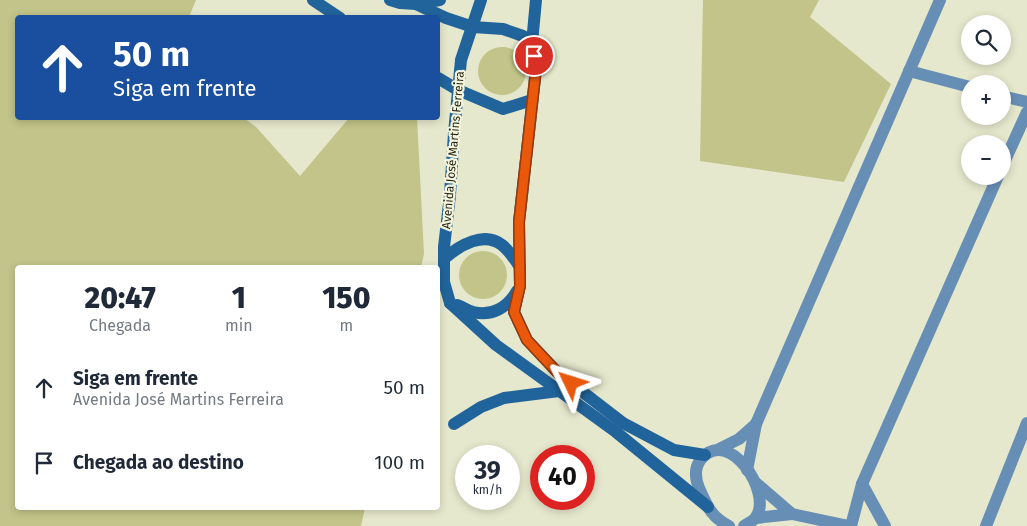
<!DOCTYPE html>
<html lang="pt">
<head>
<meta charset="utf-8">
<style>
  body { margin:0; font-family:"Fira Sans",sans-serif; background:#f6f6f7; color:#1f2937; height:100vh; display:flex; flex-direction:column; font-size:19px; white-space:nowrap }
  * { box-sizing:border-box; margin:0 }
  p { font-size:16px; color:#747a83 }
  .icon { flex:none; width:28px; height:28px; fill:none; stroke:currentColor; stroke-width:2; stroke-linecap:round; stroke-linejoin:round }
  .map { position:relative; flex:1; overflow:hidden }
  .side { position:absolute; left:15px; top:265px; width:425px; height:245px; display:flex; flex-direction:column; background:#fff; border-radius:5px; box-shadow:0 2px 8px #0003 }
  .side>* { flex:none }
  .banner { position:absolute; left:15px; top:15px; width:425px; height:105px; border-radius:5px; box-shadow:0 2px 8px #0003; background:#1a4fa0; color:#fff; overflow:hidden }
  .controls { position:absolute; left:961px; top:15px; display:grid; gap:10px }
  .controls a { display:grid; place-items:center; width:50px; height:50px; border-radius:50%; background:#fff; box-shadow:0 2px 8px #0003; font-size:25px }
  .speed { position:absolute; left:455px; top:445px; display:flex; gap:10px; font-size:25px; font-weight:700; text-align:center }
  .speed>* { display:grid; place-content:center; width:65px; height:65px; border-radius:50%; background:#fff; box-shadow:0 2px 8px #0003; line-height:1 }
  .speed small { font-size:12px; font-weight:400 }
  .speed .limit { border:8px solid #d22; background:#fff; color:#111 }
  .pin { position:absolute; display:grid; place-items:center; width:42px; height:42px; color:#fff; margin:-21px; border:2px solid #fff; border-radius:50%; box-shadow:0 1px 5px #0007 }
  .me { position:absolute; width:55px; margin:-28px; rotate:311deg; stroke-linejoin:round; filter:drop-shadow(0 0 4px #0008) }
  .turn { display:flex; align-items:center; gap:18px; height:105px; padding:0 15px; font-size:22px }
  .turn .icon { width:65px; height:65px; stroke-width:2.5 }
  .turn b { display:block; font-size:35px; line-height:42px }
  .eta { display:flex; justify-content:space-evenly; align-items:center; height:85px; text-align:center }
  .eta b { font-size:30px; font-weight:800; line-height:35px }
  ul { padding:0; list-style:none }
  li { display:flex; align-items:center; gap:15px; height:75px; padding:0 15px }
  li div { flex:1 }
  li b { display:block; font-size:19px }
  li em { font-style:normal }
  .map>svg:first-child { display:block }
</style>
</head>
<body>
<div class="map">
<svg width="1027" height="526" viewBox="0 0 1027 526">
  <rect width="100%" height="100%" fill="#e6e8cd"/>
  <g fill="#c2c489">
    <path d="M0 0H196L189 17 18 18V118H244L256 127 300 176 349 118H417L424 254 421 267 18 268V508H365L361 526H0Z"/>
    <path d="M703 0H819L810 17 891 84 844 182 700 161Z"/>
    <circle cx="502" cy="71" r="24"/>
    <circle cx="483" cy="275" r="24"/>
  </g>
  <g fill="none" stroke-linecap="round" stroke-linejoin="round">
    <g stroke="#678fb5" stroke-width="12">
      <path d="M909 71 970 87"/>
      <path d="M1002 96 1027 102"/>
      <path d="M1002 167 1027 112"/>
      <path d="M756 424 940 0"/>
      <path d="M719 449 739 439 756 424 747 470"/>
      <path d="M756 483 792 514 756 518"/>
      <path d="M862 484 998 176"/>
      <path d="M792 514 849 526"/>
      <path d="M729 526C711 517 707 506 699 488 695 478 694 468 701 459 729 426 773 493 756 517 754 521 748 523 744 526"/>
      <path d="M851 526 862 484 885 526"/>
      <path d="M986 526 1027 423"/>
    </g>
    <g stroke="#21649b" stroke-width="12">
      <path d="M313 0 340 18"/>
      <path d="M390 0 400 3 416 4 446 18 473 27 503 29 523 36 532 43"/>
      <path d="M536 0 532 43 536 69 519 222 520 286 514 312 527 340 558 373 623 423 674 450 705 455"/>
      <path d="M416 4 440 0"/>
      <path d="M438 78 458 90 503 109 532 100"/>
      <path d="M445 258C460 245 484 231 502 245 509 250 515 260 520 267"/>
      <path d="M450 303 496 345 616 432 708 507"/>
      <path d="M450 303 444 282V247L450 195 454 133 461 60 481 0"/>
      <path d="M457 305C463 307 467 310 473 312 492 317 508 307 517 291"/>
      <path d="M454 424 481 407 504 398 559 391"/>
    </g>
  </g>
  <g fill="none" stroke-linecap="round" stroke-linejoin="round">
    <g stroke="#983908" stroke-width="12">
      <path id="route" d="M534 56 536 69 519 222 520 286 514 312 527 340 558 373 571 383"/>
    </g>
    <use href="#route" stroke="#ea580c" stroke-width="9"/>
  </g>
  <g text-anchor="middle" dominant-baseline="central" stroke-width="4.5" stroke-linejoin="round" paint-order="stroke">
    <g font-size="12" fill="#1d1d14" stroke="#f4f5da">
      <text transform="translate(453 150) rotate(-85)">Avenida José Martins Ferreira</text>
    </g>
  </g>
</svg>
<div class="controls">
<a><svg class="icon" aria-label="search" viewBox="0 0 24 24"><circle cx="10" cy="10" r="6"/><path d="M15 15l6 6"/></svg></a>
<a>+</a>
<a>−</a>
</div>
<div class="speed"><div>39<small>km/h</small></div><div class="limit">40</div></div>
<div class="pin" style="left:534px;top:56px;background:#d93025"><svg class="icon" aria-label="arrive" viewBox="0 0 24 24"><path d="M6 21V4h12l-3 4 3 4H6"/></svg></div>
<svg class="me" style="left:571px;top:383px" viewBox="-20 -20 40 40"><path d="M0-17L14 15 0 8-14 15z" fill="#ea580c" stroke="#fff" stroke-width="4"/></svg>
<div class="banner">
<div class="turn"><svg class="icon" aria-label="ahead" viewBox="0 0 24 24"><path d="M12 20V5M6 11l6-6 6 6"/></svg><div><b>50 m</b>Siga em frente</div></div>
</div>
<section class="side">
<div class="eta">
<div><b>20:47</b><p>Chegada</p></div>
<div><b>1</b><p>min</p></div>
<div><b>150</b><p>m</p></div>
</div>
<ul>
<li><svg class="icon" aria-label="ahead" viewBox="0 0 24 24"><path d="M12 20V5M6 11l6-6 6 6"/></svg><div><b>Siga em frente</b><p>Avenida José Martins Ferreira</p></div><em>50 m</em></li>
<li><svg class="icon" aria-label="arrive" viewBox="0 0 24 24"><path d="M6 21V4h12l-3 4 3 4H6"/></svg><div><b>Chegada ao destino</b></div><em>100 m</em></li>
</ul>
</section>
</div>
</body>
</html>
